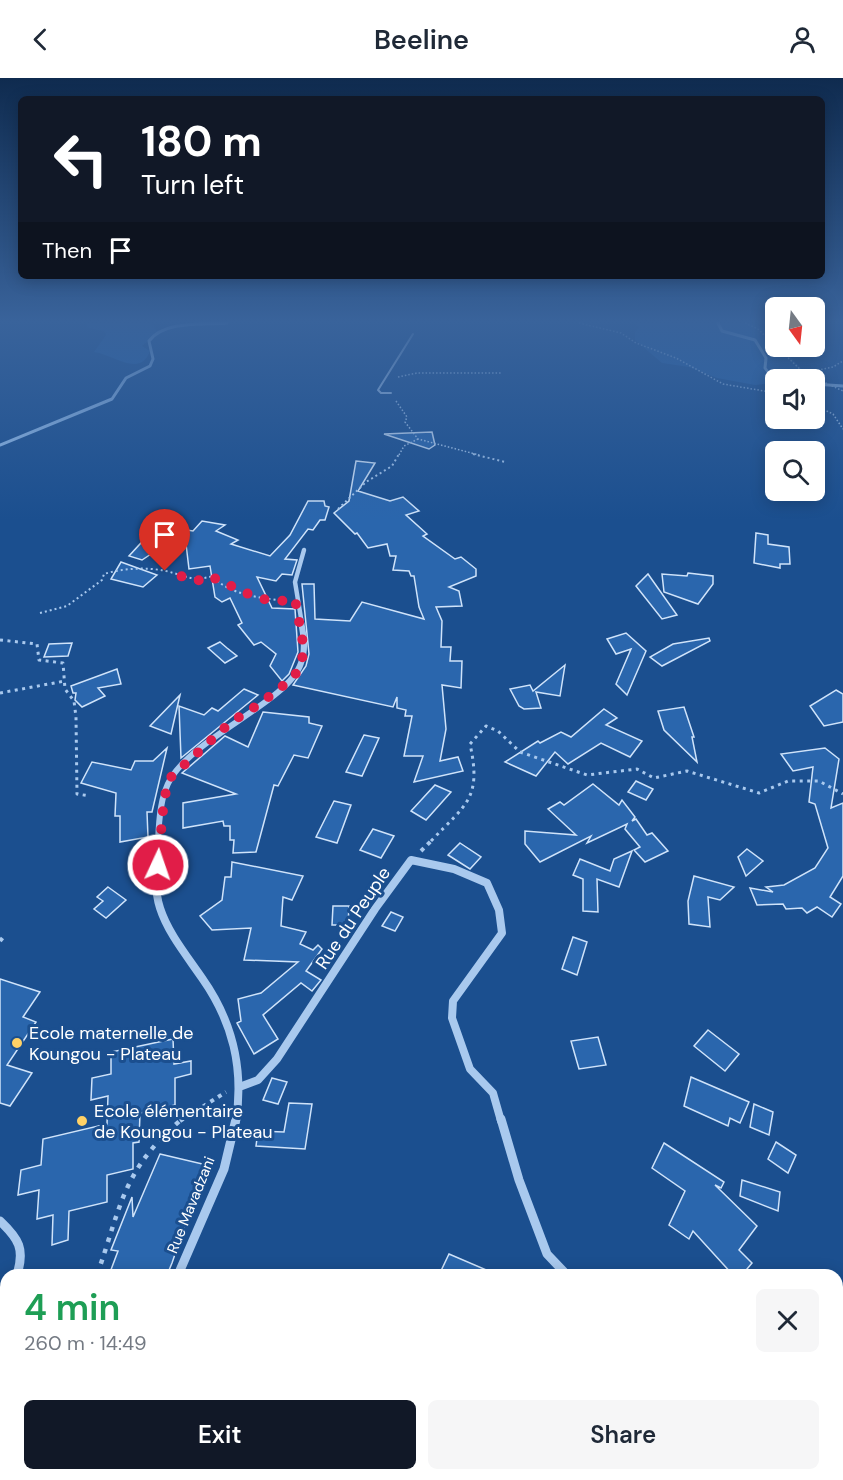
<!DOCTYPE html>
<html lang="en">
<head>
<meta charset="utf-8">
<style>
  body { margin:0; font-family:"DM Sans",sans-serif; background:#f6f6f7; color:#1f2937; height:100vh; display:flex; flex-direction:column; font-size:22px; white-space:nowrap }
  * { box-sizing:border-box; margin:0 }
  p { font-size:20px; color:#747a83 }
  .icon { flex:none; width:33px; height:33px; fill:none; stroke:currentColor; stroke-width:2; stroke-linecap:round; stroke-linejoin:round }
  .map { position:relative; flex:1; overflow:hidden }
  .drawer { position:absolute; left:0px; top:1191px; width:843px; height:212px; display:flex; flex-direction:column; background:#fff; border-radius:18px 18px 0 0; box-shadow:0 3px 15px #0003 }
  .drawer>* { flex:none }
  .hud { position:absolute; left:18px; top:18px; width:807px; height:183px; border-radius:9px; box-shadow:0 3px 15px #0003; background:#111827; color:#fff; overflow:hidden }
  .needle { width:39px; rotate:165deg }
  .fabs { position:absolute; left:765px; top:219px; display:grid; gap:12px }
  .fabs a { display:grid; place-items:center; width:60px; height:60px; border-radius:9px; background:#fff; box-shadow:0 3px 15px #0003; font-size:30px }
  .pin { position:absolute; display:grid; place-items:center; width:51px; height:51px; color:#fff; margin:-62px -26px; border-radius:50% 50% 50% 0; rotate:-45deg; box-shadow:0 0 6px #0007 }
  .pin .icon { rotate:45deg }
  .me { position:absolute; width:66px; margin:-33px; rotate:3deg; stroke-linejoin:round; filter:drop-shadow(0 0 4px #0008) }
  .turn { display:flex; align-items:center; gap:21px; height:126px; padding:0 24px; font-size:27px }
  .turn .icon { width:78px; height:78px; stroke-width:2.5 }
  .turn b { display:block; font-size:42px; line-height:51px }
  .then { display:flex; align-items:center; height:57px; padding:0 24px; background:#0003; gap:12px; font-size:22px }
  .round { display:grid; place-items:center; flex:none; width:63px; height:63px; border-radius:9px; background:#f6f6f7 }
  .headline { display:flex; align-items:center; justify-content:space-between; height:102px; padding:0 24px }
  h1 { font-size:36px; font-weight:600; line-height:45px; color:#1e9e55 }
  .action { display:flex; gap:12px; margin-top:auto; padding:12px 24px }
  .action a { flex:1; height:69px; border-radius:9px; background:#111827; color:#fff; font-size:24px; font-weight:600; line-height:69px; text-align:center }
  .action a+a { background:#f6f6f7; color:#1f2937 }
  header { display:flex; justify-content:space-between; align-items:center; height:78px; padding:0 24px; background:#fff; font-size:27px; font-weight:600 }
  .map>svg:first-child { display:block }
</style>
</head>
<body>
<header><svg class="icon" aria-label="back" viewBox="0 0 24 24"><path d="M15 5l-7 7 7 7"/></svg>Beeline<svg class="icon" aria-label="person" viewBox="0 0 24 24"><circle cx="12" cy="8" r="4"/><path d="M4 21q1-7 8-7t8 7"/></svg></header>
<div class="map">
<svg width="843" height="1402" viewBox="0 0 843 1402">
  <rect width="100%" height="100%" fill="#1b4f8f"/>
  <g fill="#2461a8">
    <path d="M86 245H147L153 247 158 255 142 268 150 273C140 300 115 277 94 274L106 257 104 253 88 250Z"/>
    <path d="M635 245H753L775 256 776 268 785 269 786 274 806 296 799 301 776 302 775 305 755 307 717 300 689 289 662 285 635 262V254L639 249Z"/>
  </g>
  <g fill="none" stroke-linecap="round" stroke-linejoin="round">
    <g stroke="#9cc4f0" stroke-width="3">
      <path d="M718 245 722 253 755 262 766 280 765 290 770 297 787 302"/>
      <path d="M814 306 843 308"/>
      <path d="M0 367 112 321 126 300 150 288 153 281 149 263C165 242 203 247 227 245"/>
    </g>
  </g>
  <g fill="#2a66ad" stroke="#cfe3fa" stroke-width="1.5">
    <path d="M432 354 435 367 429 371 384 356Z"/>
    <path d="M356 383 375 385 358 413 390 423 403 419 419 433 406 437 427 456 423 458 455 481 461 479 476 491V498L449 509 459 513 462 528 436 529 442 543 441 569H451L450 583H462L461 610 442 607 446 651 440 683 458 679 463 693 414 704 423 678H404L412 638H405L406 632 397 630V619L393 629 293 607 306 588 309 576 302 506H314L315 541 350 543 362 524 424 541 419 529 414 498H411L409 493 393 492 396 478H390L387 466 368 470 357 455 355 456 334 435 349 423Z"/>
    <path d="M308 423H324L325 428 329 429 325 442H320L313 452 308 451 285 481 297 482 292 497 282 496 276 503 257 499 272 530 295 531 298 574 289 596 282 603 270 588 276 576 261 564 254 567 238 547 242 545 230 520 222 524 215 519 210 488 189 491 186 466 172 462 142 482 129 478 150 455 147 454 149 446 193 453 202 443 225 447 216 453 238 462 231 466 270 478 290 457Z"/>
    <path d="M756 455 768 457V466L789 469 790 486H780V490L754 485Z"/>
    <path d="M121 484 157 497 143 509 111 501Z"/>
    <path d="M688 495 713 498V506L698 526 664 514 662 496 687 498Z"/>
    <path d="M648 496 677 537 662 541 636 508Z"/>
    <path d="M626 555 646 573 627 617 616 606 631 571 616 576 607 561Z"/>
    <path d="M709 560 710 563 662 588 650 579 673 566Z"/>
    <path d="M220 564 227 570 237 578 225 585 208 570Z"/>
    <path d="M72 565 68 578 44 579 49 566Z"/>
    <path d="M565 587 560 618 536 614 541 630 524 631 519 628 510 611 530 607 533 613Z"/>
    <path d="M117 591 121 606 98 610 105 618 82 629 75 622 76 615H73L71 608Z"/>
    <path d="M244 611 258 617 181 680 179 628 204 637 212 630 218 633Z"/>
    <path d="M836 612 843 616V644L824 648 810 628Z"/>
    <path d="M180 617 171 656 150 648Z"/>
    <path d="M684 629 694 659H692L697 684 664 652 658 633Z"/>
    <path d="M604 631 617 640 606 647 642 663 630 679 601 665 568 686 555 674 536 698 505 684 538 663 540 665 561 654 571 659Z"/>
    <path d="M263 634 309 639V645L322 648 308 680 294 677 278 708 274 707 256 774 233 775 234 762H230V748H224L223 743 183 750V725L236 716 182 695 225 658 248 669Z"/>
    <path d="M364 657 379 660 362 698 346 694Z"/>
    <path d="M167 670 152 734H147L148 759 120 764V738H115L116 715 81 705 92 684 131 692 135 683H153Z"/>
    <path d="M825 670 839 681 831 730 843 725V798L830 819 841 826 832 839 817 829 807 835 802 830 786 831 783 826 757 827 750 810 773 814 766 809 784 807 815 790 828 770 815 726 809 724 813 689 793 693 781 676Z"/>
    <path d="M636 703 653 711 646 722 628 714Z"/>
    <path d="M593 706 619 727 622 722 635 739 632 743 636 741 647 757 652 755 668 773 645 784 634 772 640 769 625 751 627 746 587 765 591 758 540 784 525 766V753L576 757 548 731 560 724 564 727Z"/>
    <path d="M435 707 451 714 426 742 411 733Z"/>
    <path d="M334 723 351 727 337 765 316 759Z"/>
    <path d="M373 751 394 758 381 780 360 772Z"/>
    <path d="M460 765 481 779 470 791 448 777Z"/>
    <path d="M747 771 763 783 746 798 738 779Z"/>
    <path d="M632 773 619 809 597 801 598 834 583 833V801L573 797 580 781 610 793 614 781Z"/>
    <path d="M232 784 303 798 292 822 283 819 281 848 306 854 300 866 313 872 318 867 322 871 306 893 321 902 312 913 301 905 263 937 278 961 254 976 237 945 241 943 238 921 261 915 298 884 244 882 251 850 212 852 200 838 222 822 225 799H231Z"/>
    <path d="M694 798 734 809 720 822 708 819 710 849 689 846 688 823Z"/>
    <path d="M108 809 126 822 106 840 94 831 103 823 97 819Z"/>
    <path d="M333 828H349L348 847H332Z"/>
    <path d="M391 834 403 839 395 853 382 848Z"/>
    <path d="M573 859 587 864 577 897 562 891Z"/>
    <path d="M0 901 40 914 23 939 36 944 7 987 32 995 10 1028 0 1025Z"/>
    <path d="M708 952 739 976 725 993 694 968Z"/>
    <path d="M598 959 606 987 579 991 571 963Z"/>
    <path d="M173 961 174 986 191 983V996L175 1000V1027L140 1035 139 1064 133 1065V1091L107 1097V1124L69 1133 68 1162 52 1167 53 1137 37 1141 39 1112 18 1117 21 1092 41 1087 43 1061 107 1046 108 1018 91 1022 92 1000 111 996V974Z"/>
    <path d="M691 999 749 1024 740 1045 730 1040 728 1048 684 1028Z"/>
    <path d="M272 1000 287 1004 278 1026 263 1022Z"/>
    <path d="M289 1025 312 1026 305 1071 256 1068 258 1053 284 1054Z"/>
    <path d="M754 1026 773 1034 769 1057 750 1049Z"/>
    <path d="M776 1064 796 1077 788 1095 768 1081Z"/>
    <path d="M664 1065 724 1104 721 1110 715 1107 757 1148 739 1172 752 1185 742 1197H733L693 1153 689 1161 669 1147 685 1113 652 1090Z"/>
    <path d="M160 1076 211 1088 194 1131 191 1130 172 1185 167 1197H109L118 1173 111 1172 132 1119 133 1139Z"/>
    <path d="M742 1102 780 1114 778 1133 740 1118Z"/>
    <path d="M449 1176 498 1197H439Z"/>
  </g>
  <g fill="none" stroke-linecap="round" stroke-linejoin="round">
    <g stroke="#a9c9ee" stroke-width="1.5" stroke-dasharray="1.5 2" stroke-linecap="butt">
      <path d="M579 245 621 255 636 265 676 280 723 306 776 315"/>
      <path d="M745 245 758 251 804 295 843 313"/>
      <path d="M804 295 833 289 843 283"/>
      <path d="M398 299 417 295H501"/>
      <path d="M396 323 407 339 405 344 418 361 479 377"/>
      <path d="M814 327 833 336 843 351"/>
      <path d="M399 377 404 368 418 361"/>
    </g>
    <g stroke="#a9c9ee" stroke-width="2" stroke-dasharray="2 3" stroke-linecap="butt">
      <path d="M473 376 505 384"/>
      <path d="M338 431 366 404 392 388 399 376"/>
      <path d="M40 535 67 528 102 502 104 496C123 490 147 489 166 493 187 498 191 504 213 498 227 517 266 521 288 523"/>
    </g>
    <g stroke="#a9c9ee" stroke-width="3" stroke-dasharray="3 4.5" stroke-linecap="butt">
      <path d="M0 562 37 566 39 582 63 585 65 611 74 623 76 639 77 716 90 718"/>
      <path d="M0 615 65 603"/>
      <path d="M431 763C466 726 482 721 470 666L486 648 498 653 520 674 587 697 637 691 654 700 687 693 759 715 788 703H819L843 716"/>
    </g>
    <g stroke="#a9c9ee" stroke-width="4" stroke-dasharray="4 5" stroke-linecap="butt">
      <path d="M421 773 432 762"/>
      <path d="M0 863 4 858"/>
      <path d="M180 1043 226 1014"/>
    </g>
    <g stroke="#a9c9ee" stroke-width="4.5" stroke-dasharray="4.5 7" stroke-linecap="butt">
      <path d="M97 1197C121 1129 122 1092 182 1041"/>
      <path d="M275 1396 277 1402"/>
    </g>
    <path stroke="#a9c9ee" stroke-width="2" d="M391 315H381L378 312 413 256"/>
    <path stroke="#a9c9ee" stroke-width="4.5" d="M302 546 295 504 304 472"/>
    <path stroke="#a9c9ee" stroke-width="6" d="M158 763C159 743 160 718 171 700 198 657 289 623 301 585 306 572 304 558 301 544"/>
    <g stroke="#a9c9ee" stroke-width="8">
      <path d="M158 762C157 783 153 809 160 830 168 855 187 878 202 900 233 944 244 990 236 1043"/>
      <path d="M242 1008 258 1002 277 981 375 831 411 782 454 791 487 805 499 832 502 855 453 923 452 940 470 991 493 1015 501 1043"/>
    </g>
    <g stroke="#a9c9ee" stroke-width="9">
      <path d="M501 1041 519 1102 547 1176 567 1197"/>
      <path d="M0 1143C19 1161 25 1171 17 1197"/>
      <path d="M178 1197 224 1091 236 1041"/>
      <path d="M0 1229 6 1221"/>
      <path d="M0 1359 6 1362"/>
      <path d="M837 1377 843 1382"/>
      <path d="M87 1402 89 1396"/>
      <path d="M544 1402 546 1396"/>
    </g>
  </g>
  <linearGradient id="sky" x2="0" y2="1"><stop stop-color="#0f2b4f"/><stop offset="0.55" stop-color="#39639b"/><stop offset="1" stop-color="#39639b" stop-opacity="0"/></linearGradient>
  <rect width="843" height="442" fill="url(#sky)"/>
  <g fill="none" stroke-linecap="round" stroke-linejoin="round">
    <path stroke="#e11d48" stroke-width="10" stroke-dasharray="0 18" d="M158 787 164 721 170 700 230 645 261 625 294 599 301 586 304 571 295 521C269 527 252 518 229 507 222 504 218 505 213 498L196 503 165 493"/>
  </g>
  <g fill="#ffd166" stroke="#1b4f8f" stroke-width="2">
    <circle cx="17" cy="965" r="6"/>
    <circle cx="82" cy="1043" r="6"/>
  </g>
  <g text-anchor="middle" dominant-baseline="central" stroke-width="6" stroke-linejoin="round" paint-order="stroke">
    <g font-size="15" fill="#fff" stroke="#1b4f8f">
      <text transform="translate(191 1127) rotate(-68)">Rue Mavadzani</text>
    </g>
    <g font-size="18" fill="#fff" stroke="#1b4f8f">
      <text transform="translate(353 840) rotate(-56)">Rue du Peuple</text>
    </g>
    <g font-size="18" fill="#fff" stroke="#1b4f8f" text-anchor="start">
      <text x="29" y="955">Ecole maternelle de<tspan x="29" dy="21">Koungou - Plateau</tspan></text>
      <text x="94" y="1033">Ecole élémentaire<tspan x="94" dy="21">de Koungou - Plateau</tspan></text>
    </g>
  </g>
</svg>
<div class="fabs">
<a><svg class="needle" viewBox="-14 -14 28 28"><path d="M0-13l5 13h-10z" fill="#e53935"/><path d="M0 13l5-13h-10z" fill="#747a83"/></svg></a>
<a><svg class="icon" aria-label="sound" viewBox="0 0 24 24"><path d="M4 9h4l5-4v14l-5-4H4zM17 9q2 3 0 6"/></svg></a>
<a><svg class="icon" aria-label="search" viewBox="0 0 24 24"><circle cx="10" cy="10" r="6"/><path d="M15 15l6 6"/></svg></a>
</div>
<div class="pin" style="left:165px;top:493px;background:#d93025"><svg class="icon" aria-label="arrive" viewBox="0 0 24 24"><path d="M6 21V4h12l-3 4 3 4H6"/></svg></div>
<svg class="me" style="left:158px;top:787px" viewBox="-20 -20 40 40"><circle r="17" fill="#e11d48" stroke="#fff" stroke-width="3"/><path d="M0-11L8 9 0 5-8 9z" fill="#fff"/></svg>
<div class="hud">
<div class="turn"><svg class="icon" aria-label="left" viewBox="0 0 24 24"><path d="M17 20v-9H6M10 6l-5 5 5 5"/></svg><div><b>180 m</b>Turn left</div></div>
<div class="then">Then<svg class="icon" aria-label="arrive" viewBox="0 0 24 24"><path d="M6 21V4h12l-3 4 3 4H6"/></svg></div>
</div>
<section class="drawer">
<div class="headline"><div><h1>4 min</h1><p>260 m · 14:49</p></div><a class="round"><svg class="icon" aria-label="close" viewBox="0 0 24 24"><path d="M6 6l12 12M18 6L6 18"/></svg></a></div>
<div class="action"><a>Exit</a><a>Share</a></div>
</section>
</div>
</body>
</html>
